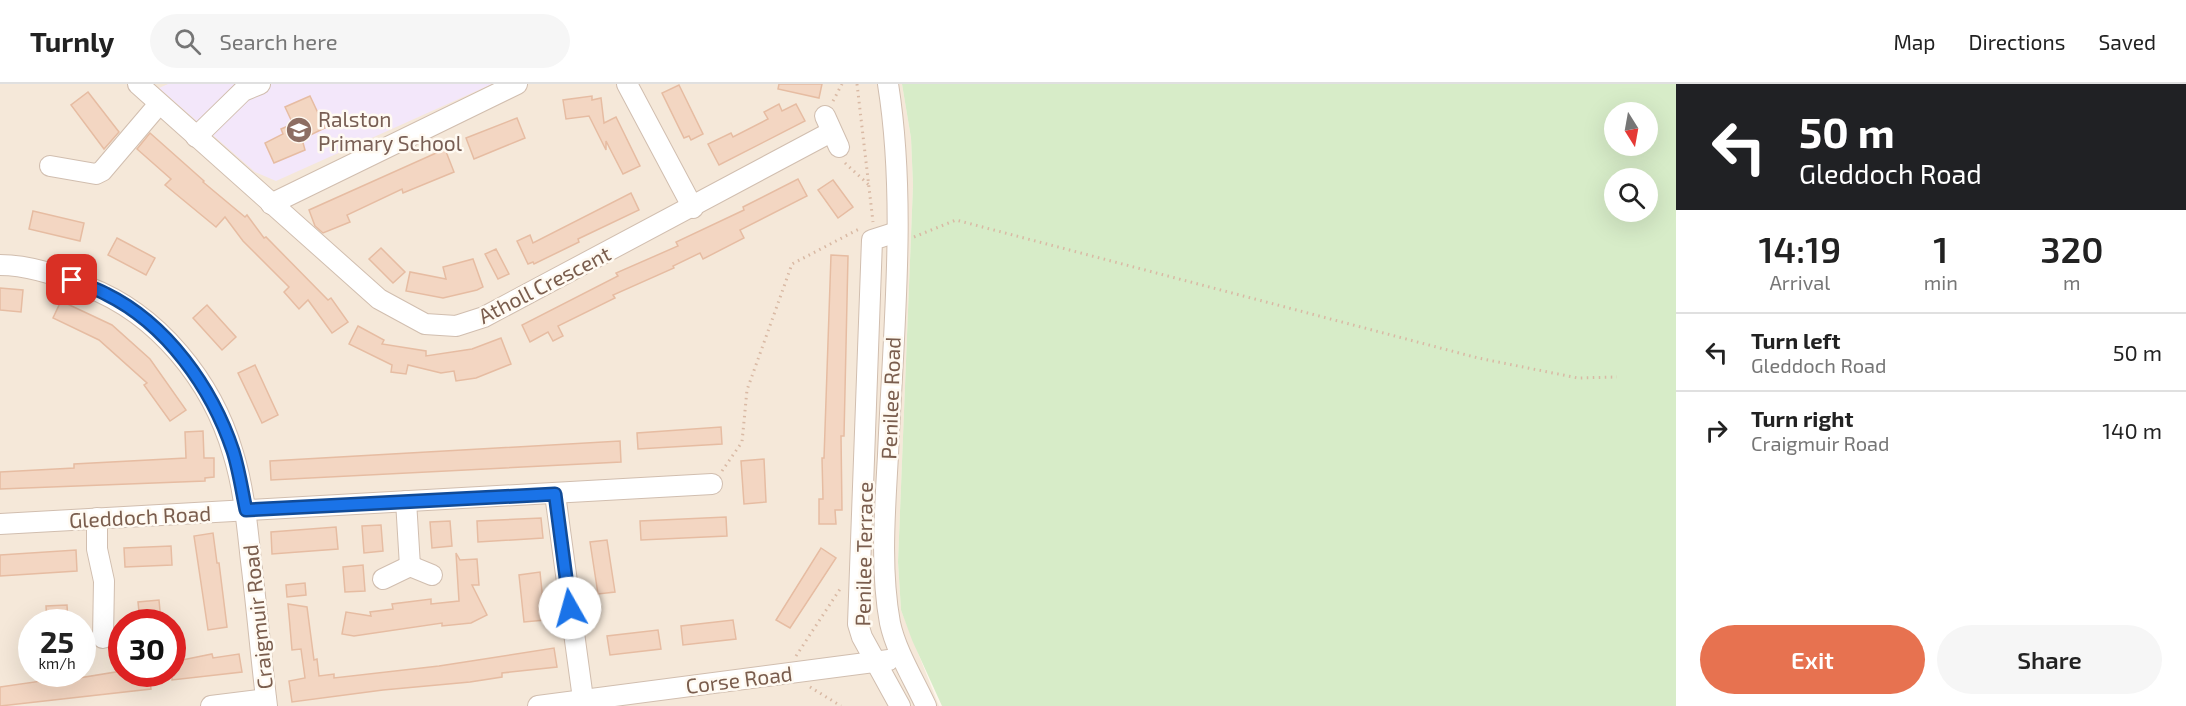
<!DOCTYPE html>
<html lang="en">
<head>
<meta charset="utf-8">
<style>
  body { margin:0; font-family:"Exo 2",sans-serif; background:#f6f6f6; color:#222; height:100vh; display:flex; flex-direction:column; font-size:22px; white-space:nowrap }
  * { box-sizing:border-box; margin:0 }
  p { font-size:20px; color:#767676 }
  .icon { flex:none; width:33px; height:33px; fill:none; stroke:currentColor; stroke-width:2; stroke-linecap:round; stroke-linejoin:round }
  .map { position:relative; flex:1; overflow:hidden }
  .panel { display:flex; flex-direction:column; background:#fff; width:510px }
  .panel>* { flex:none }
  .top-card { background:#202124; color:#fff; overflow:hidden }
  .needle { width:39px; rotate:169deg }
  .controls { position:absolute; left:1604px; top:18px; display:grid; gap:12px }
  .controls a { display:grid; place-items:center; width:54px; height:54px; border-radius:50%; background:#fff; box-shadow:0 6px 24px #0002; font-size:30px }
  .speed { position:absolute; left:18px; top:525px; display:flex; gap:12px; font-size:30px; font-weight:700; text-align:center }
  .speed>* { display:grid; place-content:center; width:78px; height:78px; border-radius:50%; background:#fff; box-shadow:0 6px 24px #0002; line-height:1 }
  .speed small { font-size:15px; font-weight:400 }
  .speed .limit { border:9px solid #d22; background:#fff; color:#111 }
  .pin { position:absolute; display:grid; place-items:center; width:51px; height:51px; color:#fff; margin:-26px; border-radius:12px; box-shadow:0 3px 9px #0006 }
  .me { position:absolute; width:66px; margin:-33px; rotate:353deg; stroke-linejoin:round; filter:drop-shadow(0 0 4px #0008) }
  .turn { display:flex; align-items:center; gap:21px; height:126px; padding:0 24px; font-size:27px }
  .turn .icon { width:78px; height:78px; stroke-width:2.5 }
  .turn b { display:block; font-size:42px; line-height:51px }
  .eta { display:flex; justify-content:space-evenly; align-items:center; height:102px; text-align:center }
  .eta b { font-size:36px; font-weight:600; line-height:42px }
  .cta { display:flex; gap:12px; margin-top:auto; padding:12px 24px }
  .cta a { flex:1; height:69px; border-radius:36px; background:#e77250; color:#fff; font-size:24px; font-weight:600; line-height:69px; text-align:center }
  .cta a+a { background:#f6f6f6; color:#222 }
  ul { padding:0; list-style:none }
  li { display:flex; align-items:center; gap:18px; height:78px; padding:0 24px; border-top:2px solid #e0e0e0 }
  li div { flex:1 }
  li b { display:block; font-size:22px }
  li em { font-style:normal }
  header { display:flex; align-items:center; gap:36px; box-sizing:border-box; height:84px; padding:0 30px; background:#fff; border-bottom:2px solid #e0e0e0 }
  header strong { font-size:28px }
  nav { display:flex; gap:33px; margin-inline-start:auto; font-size:21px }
  .search { width:420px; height:54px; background:#f6f6f6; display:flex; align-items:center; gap:15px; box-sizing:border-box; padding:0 21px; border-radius:33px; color:#767676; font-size:22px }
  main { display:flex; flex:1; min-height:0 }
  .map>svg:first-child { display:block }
</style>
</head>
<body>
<header>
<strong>Turnly</strong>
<div class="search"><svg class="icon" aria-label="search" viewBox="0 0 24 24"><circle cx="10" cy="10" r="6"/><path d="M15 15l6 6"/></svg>Search here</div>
<nav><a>Map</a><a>Directions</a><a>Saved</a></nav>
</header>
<main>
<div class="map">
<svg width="1676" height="622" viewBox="0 0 1676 622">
  <rect width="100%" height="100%" fill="#fdf6eb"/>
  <path fill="#f5e8d9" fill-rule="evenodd" d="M0 0H902L911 54 913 101 898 478 901 526 939 622H0ZM32 538H82V590H32ZM122 538H172V590H122Z"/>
  <path fill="#f3e7fa" d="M168 0H492L276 97 255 88 159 4Z"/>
  <path fill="#d7ecc8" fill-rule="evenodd" d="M902 0H1676V622H942L912 556 901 526 898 478 913 101 911 54ZM1614 28H1647V62H1614ZM1614 94H1647V128H1614Z"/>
  <g fill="#f3d6c2" stroke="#e6bca2" stroke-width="1.5">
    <path d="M779 0H822L819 14 778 5Z"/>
    <path d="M679 1 703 50 691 56 689 52 684 54 662 9Z"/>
    <path d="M88 8 119 48 104 65 71 21Z"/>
    <path d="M310 12 325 44 302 55 305 66 274 79 265 59 283 50 281 45 293 40 285 23Z"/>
    <path d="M592 12V16L601 14 604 39 616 33 640 82 623 90 606 57V66L589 32 566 35 563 16Z"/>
    <path d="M779 20 782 27 796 20 805 37 719 81 708 60 731 49 733 53 768 35 764 28Z"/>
    <path d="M517 34 525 54 474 75 466 54Z"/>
    <path d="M150 49 204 97 203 98 245 133 247 131 264 154 266 153 328 216 331 214 348 238 332 249 308 216 299 225 284 208 289 203 243 157 225 133 216 143 165 101 171 95 137 65Z"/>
    <path d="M445 65 454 88 403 109 402 105 347 131 350 138 323 149 315 142 309 126Z"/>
    <path d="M798 95 807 112 740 146 744 154 703 175 700 169 673 182 674 184 613 211 615 214 558 242 563 252 553 257 548 248 530 258 522 241 618 192 616 189 678 162 676 158 744 126 743 123Z"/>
    <path d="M833 96 853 123 838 134 818 106Z"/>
    <path d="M631 109 639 126 578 155 579 158 534 180 533 178 528 180 517 157 530 151 533 159Z"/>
    <path d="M33 127 84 139 80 157 29 145Z"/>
    <path d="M117 154 155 174 146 191 108 171Z"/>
    <path d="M381 164 405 188 393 199 369 175Z"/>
    <path d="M496 165 509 190 498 195 485 170Z"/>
    <path d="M831 171 848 172 844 352H841L842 426H835L836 440H819V415H823L822 374H824Z"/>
    <path d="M473 175 483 203 477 206 443 214 406 207 410 188 446 195 443 183Z"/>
    <path d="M0 204 23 206 21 228 0 226Z"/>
    <path d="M61 217 112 241 150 275 186 326 170 337 144 301 147 299 99 256 53 234Z"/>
    <path d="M207 221 236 253 222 266 193 234Z"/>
    <path d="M358 242 384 256 382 260 426 267V272L472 265 501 254 511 280 476 294 456 297 454 287 441 289 408 281 406 290 391 288 392 281 349 260Z"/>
    <path d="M255 281 278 331 262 339 238 289Z"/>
    <path d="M721 343 722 360 638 365 637 349Z"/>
    <path d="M203 347 204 374H214V393L205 394V397L0 405V388L74 384V380L186 374 185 348Z"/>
    <path d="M620 357 621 378 271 396 270 377Z"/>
    <path d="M764 375 766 418 744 420 741 377Z"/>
    <path d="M726 433 727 452 641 456 640 437Z"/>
    <path d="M541 434 543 454 478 458 477 437Z"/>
    <path d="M450 437 452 462 432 464 430 438Z"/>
    <path d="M381 441 383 467 364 469 362 442Z"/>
    <path d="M336 443 338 465 272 470 271 448Z"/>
    <path d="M213 449 217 479H219L227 543 208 546 194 452Z"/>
    <path d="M607 456 615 508 598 510 590 458Z"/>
    <path d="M171 462 172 481 125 483 124 464Z"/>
    <path d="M821 464 836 474 790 544 776 536Z"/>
    <path d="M76 466 77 487 0 492V471Z"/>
    <path d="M456 469 460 476 477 475 479 501H472L487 531 471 539 442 542V539L354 552 342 550 346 528 371 532 370 528 393 525 392 520 431 515V520L459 517Z"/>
    <path d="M363 481 365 507 345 508 343 483Z"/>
    <path d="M540 488 545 536 524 538 519 491Z"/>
    <path d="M305 499 306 511 287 513 286 501Z"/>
    <path d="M159 516 161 538H140L138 518Z"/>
    <path d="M288 520 307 523 314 576 317 575 319 592 334 590V594L439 582 554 564 557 583 502 589V593L470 598 383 606 292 618 289 597 305 594 301 565 292 566Z"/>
    <path d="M67 521 68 538H47L46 522Z"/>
    <path d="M733 536 736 555 683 561 681 542Z"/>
    <path d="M658 546 661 565 610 571 607 552Z"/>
    <path d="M212 570 213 574 239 570 242 588 172 596V578Z"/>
    <path d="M122 587V590H149L151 605 0 622V603L48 596V599Z"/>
  </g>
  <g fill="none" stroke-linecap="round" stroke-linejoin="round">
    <g stroke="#d1beaf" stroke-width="22">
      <g id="minor">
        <path d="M138 0 379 215 425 240 456 242 484 233 831 48"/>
        <path d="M627 0 693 124"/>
        <path d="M888 0C907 118 893 251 888 371 885 426 880 485 890 539 896 567 914 596 926 622"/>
        <path d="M825 32 839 63"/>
        <path d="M196 53 243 7 260 0"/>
        <path d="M50 82 96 90 102 87 159 20"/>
        <path d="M271 120 517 0"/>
        <path d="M897 148 872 156 858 540 862 553 900 622"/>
        <path d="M0 181C30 181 61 192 88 203 158 230 212 297 233 369 244 404 247 441 251 477 257 525 261 574 267 622"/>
        <path d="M555 410 584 622"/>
        <path d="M406 417 410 482"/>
        <path d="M97 434V465L104 497 103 554"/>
        <path d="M0 440 712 400"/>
        <path d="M383 495 410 482 432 491"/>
        <path d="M211 622 266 615"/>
        <path d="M538 622 889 576"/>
      </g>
    </g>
    <g stroke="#d9b9a4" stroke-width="3" stroke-dasharray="1.5 4.5" stroke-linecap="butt">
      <path d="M857 0 873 138"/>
      <path d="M833 17 842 0"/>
      <path d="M845 79 869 101"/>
      <path d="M914 153 956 136 1478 274 1578 294 1617 293"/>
      <path d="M722 387 742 358 747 306 792 180 859 145"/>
      <path d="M796 572 842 502"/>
      <path d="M810 603 841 622"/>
    </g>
    <use href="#minor" stroke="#fff" stroke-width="20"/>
  </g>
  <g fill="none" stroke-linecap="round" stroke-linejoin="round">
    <g stroke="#114b97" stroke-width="15">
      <path id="route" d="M72 196C83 201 95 204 106 210 167 240 212 304 233 367 239 386 242 407 246 426L555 410 570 524"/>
    </g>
    <use href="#route" stroke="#1a73e8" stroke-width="10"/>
  </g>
  <defs>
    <g id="school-disc" transform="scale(1.35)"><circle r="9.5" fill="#8d6e63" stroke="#fffaf2"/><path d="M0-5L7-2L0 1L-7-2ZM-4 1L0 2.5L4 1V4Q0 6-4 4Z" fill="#fff"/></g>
  </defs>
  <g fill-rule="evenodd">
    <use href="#school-disc" x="299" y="46"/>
  </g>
  <g text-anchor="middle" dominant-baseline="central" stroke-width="5" stroke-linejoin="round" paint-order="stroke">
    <g font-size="21" fill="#785e54" stroke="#fffaf2" text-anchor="start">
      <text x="318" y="34">Ralston<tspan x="318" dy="24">Primary School</tspan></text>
    </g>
    <g font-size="21" fill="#7a5d4d" stroke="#fffaf2">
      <text transform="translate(544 200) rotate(-27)">Atholl Crescent</text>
      <text transform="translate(890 314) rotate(-88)">Penilee Road</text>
      <text transform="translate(140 432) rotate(-3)">Gleddoch Road</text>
      <text transform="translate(863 470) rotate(-89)">Penilee Terrace</text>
      <text transform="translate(257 533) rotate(-96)">Craigmuir Road</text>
      <text transform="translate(739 595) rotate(-7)">Corse Road</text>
    </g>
  </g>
</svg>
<div class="controls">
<a><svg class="needle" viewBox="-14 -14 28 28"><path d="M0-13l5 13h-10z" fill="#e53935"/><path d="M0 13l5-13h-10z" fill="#767676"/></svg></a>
<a><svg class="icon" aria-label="search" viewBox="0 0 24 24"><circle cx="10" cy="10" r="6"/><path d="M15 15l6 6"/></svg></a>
</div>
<div class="speed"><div>25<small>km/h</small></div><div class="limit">30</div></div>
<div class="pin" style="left:72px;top:196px;background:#d93025"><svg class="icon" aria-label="arrive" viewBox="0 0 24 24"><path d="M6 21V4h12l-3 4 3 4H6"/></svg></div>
<svg class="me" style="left:570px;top:524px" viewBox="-20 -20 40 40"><circle r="19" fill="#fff"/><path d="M0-13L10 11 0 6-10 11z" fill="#1a73e8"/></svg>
</div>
<section class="panel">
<div class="top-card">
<div class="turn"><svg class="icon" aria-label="left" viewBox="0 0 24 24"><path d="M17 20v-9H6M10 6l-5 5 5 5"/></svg><div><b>50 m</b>Gleddoch Road</div></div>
</div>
<div class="eta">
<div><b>14:19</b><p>Arrival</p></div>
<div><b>1</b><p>min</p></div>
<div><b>320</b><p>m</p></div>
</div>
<ul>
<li><svg class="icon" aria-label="left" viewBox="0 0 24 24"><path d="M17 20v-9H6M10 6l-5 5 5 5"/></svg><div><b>Turn left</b><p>Gleddoch Road</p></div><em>50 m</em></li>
<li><svg class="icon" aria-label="right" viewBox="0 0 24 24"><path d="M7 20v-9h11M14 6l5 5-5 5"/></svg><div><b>Turn right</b><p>Craigmuir Road</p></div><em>140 m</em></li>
</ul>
<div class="cta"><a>Exit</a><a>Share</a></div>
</section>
</main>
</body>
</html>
